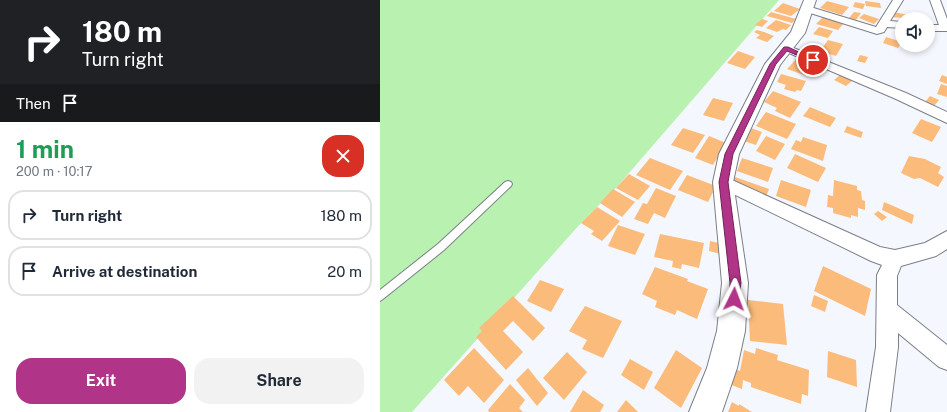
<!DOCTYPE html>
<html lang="en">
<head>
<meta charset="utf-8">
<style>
  body { margin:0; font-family:"Public Sans",sans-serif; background:#f2f2f3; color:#1f2937; height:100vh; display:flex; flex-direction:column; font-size:15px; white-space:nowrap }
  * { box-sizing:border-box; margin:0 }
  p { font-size:13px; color:#747a83 }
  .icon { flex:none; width:22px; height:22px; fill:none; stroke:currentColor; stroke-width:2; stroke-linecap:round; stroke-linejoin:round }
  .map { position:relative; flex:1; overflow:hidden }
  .panel { display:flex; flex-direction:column; background:#fff; width:380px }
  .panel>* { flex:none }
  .top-card { background:#202124; color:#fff; overflow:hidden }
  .controls { position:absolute; left:515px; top:12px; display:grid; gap:8px }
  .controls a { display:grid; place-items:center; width:40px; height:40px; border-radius:50%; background:#fff; box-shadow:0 2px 6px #0003; font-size:20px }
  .pin { position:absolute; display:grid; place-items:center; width:34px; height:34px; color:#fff; margin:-17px; border:2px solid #fff; border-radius:50%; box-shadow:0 1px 4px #0007 }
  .me { position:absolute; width:44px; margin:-22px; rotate:3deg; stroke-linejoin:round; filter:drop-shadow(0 0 3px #0008) }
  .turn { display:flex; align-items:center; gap:14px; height:84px; padding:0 16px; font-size:18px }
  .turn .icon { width:52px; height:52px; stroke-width:2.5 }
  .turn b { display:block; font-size:28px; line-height:34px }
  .then { display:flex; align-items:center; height:38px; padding:0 16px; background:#0003; gap:8px; font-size:15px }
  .round { display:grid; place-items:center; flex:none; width:42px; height:42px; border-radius:16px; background:#f2f2f3 }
  .summary { display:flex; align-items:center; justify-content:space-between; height:68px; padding:0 16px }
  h1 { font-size:24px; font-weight:700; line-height:30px; color:#1e9e55 }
  .primary-button { display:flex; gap:8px; margin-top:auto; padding:8px 16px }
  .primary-button a { flex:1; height:46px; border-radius:16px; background:#b03588; color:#fff; font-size:16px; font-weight:700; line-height:46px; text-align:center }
  .primary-button a+a { background:#f2f2f3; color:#1f2937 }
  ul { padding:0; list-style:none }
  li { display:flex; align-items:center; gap:12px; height:50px; margin:0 8px 6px; padding:0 8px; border:2px solid #e0e1e3; border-radius:16px }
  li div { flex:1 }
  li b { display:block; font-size:15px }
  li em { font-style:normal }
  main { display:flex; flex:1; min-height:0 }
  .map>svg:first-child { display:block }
</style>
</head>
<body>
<main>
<section class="panel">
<div class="top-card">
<div class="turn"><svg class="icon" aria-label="right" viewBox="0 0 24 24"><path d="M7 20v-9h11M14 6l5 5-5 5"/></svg><div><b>180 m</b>Turn right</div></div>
<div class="then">Then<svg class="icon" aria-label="arrive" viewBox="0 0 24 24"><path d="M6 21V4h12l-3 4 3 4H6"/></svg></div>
</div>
<div class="summary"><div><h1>1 min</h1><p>200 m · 10:17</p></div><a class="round" style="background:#d93025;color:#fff"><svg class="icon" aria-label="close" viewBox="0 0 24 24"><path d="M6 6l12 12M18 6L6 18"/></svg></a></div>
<ul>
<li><svg class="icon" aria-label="right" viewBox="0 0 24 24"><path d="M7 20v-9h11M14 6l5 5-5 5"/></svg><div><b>Turn right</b></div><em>180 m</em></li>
<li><svg class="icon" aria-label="arrive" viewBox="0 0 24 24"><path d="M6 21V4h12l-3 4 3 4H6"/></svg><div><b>Arrive at destination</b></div><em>20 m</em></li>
</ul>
<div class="primary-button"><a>Exit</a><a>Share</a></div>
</section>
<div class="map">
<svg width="567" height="412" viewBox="0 0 567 412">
  <rect width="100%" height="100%" fill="#f4f7fe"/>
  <path fill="#b9f2b0" d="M0 0H399L236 188 201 223 32 412H0Z"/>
  <g fill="#fbbb7a">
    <path d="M447 1 469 7 462 15 440 8Z"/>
    <path d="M485 1 500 3 501 8 486 6Z"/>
    <path d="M475 2 485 4 483 9 473 7Z"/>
    <path d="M403 3 420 9 411 16 394 11Z"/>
    <path d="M391 12 416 19 412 23 387 16Z"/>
    <path d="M474 12 481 13 476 20 469 18Z"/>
    <path d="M513 12 534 16V19L512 17Z"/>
    <path d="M484 14 499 19 494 24 479 18Z"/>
    <path d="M443 17 464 23 458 30 436 24Z"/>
    <path d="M382 19 388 21 382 27 375 25Z"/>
    <path d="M396 20 411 25 406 30 403 29 397 32 386 28Z"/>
    <path d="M439 27 453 31 448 38 433 34Z"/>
    <path d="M377 30 384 32 394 36 387 42 376 38 380 35 374 32Z"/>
    <path d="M506 37 522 42 518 48 503 43Z"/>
    <path d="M448 40 463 44 456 56 440 51Z"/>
    <path d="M358 51 375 57 365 69 347 63Z"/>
    <path d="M420 55 442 63 430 77 407 69Z"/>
    <path d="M480 55 488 57 485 63 477 61Z"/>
    <path d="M401 74 426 81 421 91 417 90 415 92 404 89 406 85 397 82Z"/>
    <path d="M461 74 473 80 466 86 454 80Z"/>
    <path d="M562 75 567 77V84L559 81Z"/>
    <path d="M561 84 567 86V97L557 94Z"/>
    <path d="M393 91 421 102 410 118 395 111 397 108 384 102Z"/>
    <path d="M550 96 559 100 554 106 545 102Z"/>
    <path d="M333 98 353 103 344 121 323 115Z"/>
    <path d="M430 107 456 118 450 127 423 116Z"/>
    <path d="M386 112 416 124 407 139 376 126Z"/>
    <path d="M541 119 561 127 552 142 532 133Z"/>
    <path d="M467 126 483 132 481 138 464 132Z"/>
    <path d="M303 128 325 135 313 153 291 145Z"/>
    <path d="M371 128 382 132 376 145 364 141Z"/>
    <path d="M329 136 346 143 333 165 315 158Z"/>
    <path d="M386 136 405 144 395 160 376 151Z"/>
    <path d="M423 137 447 145 443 161 411 149 416 140 421 142Z"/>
    <path d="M415 154 446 168 438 182 407 168Z"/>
    <path d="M529 156 545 159 561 167 558 173 564 177 558 187 540 178 534 179 521 173Z"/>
    <path d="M270 158 303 171 290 190 256 175Z"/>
    <path d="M362 158 393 168 388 182 357 171Z"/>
    <path d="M249 174 270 186 258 200 236 188Z"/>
    <path d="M307 175 336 186 328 202 298 190Z"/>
    <path d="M355 177 389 189 386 197 352 185Z"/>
    <path d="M401 180 431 190 426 207 396 196Z"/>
    <path d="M454 180 477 186V190L481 191 482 200 485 201V210L478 208V217L471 215V218L453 213V208L447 207 448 195 453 196Z"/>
    <path d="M276 188 296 196 285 218 274 213 268 224 254 219 263 203 267 204Z"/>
    <path d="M233 189 255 202 242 217 220 203Z"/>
    <path d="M504 202 534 215 532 224 502 210Z"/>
    <path d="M217 207 240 221 222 241 211 234 214 231 201 223Z"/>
    <path d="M498 211 507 217 502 221 494 214Z"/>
    <path d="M238 225 265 234 255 255 228 246Z"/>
    <path d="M280 234 324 243 319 268 302 264 301 269 292 267 293 261 274 257Z"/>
    <path d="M330 241 343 244 341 254 329 251Z"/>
    <path d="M443 266 491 289 485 316 434 291Z"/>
    <path d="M275 267 308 279 307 281 328 289 317 319 297 310 295 315 275 307 277 301 262 294Z"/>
    <path d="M160 280 184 289 171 312 147 301Z"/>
    <path d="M434 295 448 301 445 312 431 306Z"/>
    <path d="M133 296 165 328 153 341 133 321 123 331 143 352 126 370 96 337 102 331 99 328Z"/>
    <path d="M368 300 403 304 407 345 370 341Z"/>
    <path d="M205 306 242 321 223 358 202 349 207 340 189 331Z"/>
    <path d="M94 348 124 380 104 403 88 386 79 396 64 380Z"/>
    <path d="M376 348 398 355 397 360 429 370 428 396 422 394 421 404 371 387V383L363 380 362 389 349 384 353 368 360 371 364 350 375 354Z"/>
    <path d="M296 350 322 368 301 408 274 388Z"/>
    <path d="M448 351 476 360 477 387 447 377Z"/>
    <path d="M187 352 207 372 184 400 163 378Z"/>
    <path d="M250 359 273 372 264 390 241 375Z"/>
    <path d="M148 368 168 393 157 406 136 380Z"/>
    <path d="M130 384 145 400 139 408 143 412H109L108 410Z"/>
    <path d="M203 390 224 405 220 412H190Z"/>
    <path d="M246 400 258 412H237Z"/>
    <path d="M352 402 359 406V404L372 412H348Z"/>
  </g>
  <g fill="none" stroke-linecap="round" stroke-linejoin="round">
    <g stroke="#7b7f89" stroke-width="2">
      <path id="lane" d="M128 181 131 182 132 184 131 186 64 250 3 299 0 301V290L58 244 125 182Z"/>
    </g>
    <g stroke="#7b7f89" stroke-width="2">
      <g id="street">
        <path d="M513 0H523L510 21 522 22V28L507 27 504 32 497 34 424 11 422 9 427 6 496 27Z"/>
        <path d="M550 0H560L567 19V31H548V25H559Z"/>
        <path d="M406 45 526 93 567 112V123L516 99 402 50 400 48 402 46Z"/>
        <path d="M343 176 500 247 515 250 545 243 567 231V249L556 256 521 266 517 276V305L567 345V370L559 367 518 333V347L510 412H486L496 347 497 275 502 265 491 261 337 186 335 182 337 178Z"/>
      </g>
    </g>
    <g stroke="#7b7f89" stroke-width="2">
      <path id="secondary" d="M424 0H436L425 33 400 65 359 154 353 182 368 283 365 331 357 368 342 412H309L327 368 337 331 342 283 333 182 339 154 385 64 411 32Z"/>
    </g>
    <use href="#lane" fill="#fff" fill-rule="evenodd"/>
    <use href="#street" fill="#fff" fill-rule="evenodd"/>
    <use href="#secondary" fill="#fff" fill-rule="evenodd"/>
  </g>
  <path fill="#b03588" stroke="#722258" d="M404 47H408L436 60 431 61 407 51 396 64 353 154 348 182 361 283 358 303 354 305 350 303 348 299 350 283 339 182 345 154 390 64Z"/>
</svg>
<div class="controls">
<a><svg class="icon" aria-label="sound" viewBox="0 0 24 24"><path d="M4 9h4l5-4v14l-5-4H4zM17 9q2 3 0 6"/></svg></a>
</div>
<div class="pin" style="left:433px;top:60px;background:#d93025"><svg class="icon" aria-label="arrive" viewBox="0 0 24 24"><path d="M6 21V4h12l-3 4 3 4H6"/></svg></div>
<svg class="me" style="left:354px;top:299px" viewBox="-20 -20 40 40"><path d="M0-17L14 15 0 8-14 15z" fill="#b03588" stroke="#fff" stroke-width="4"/></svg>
</div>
</main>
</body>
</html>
